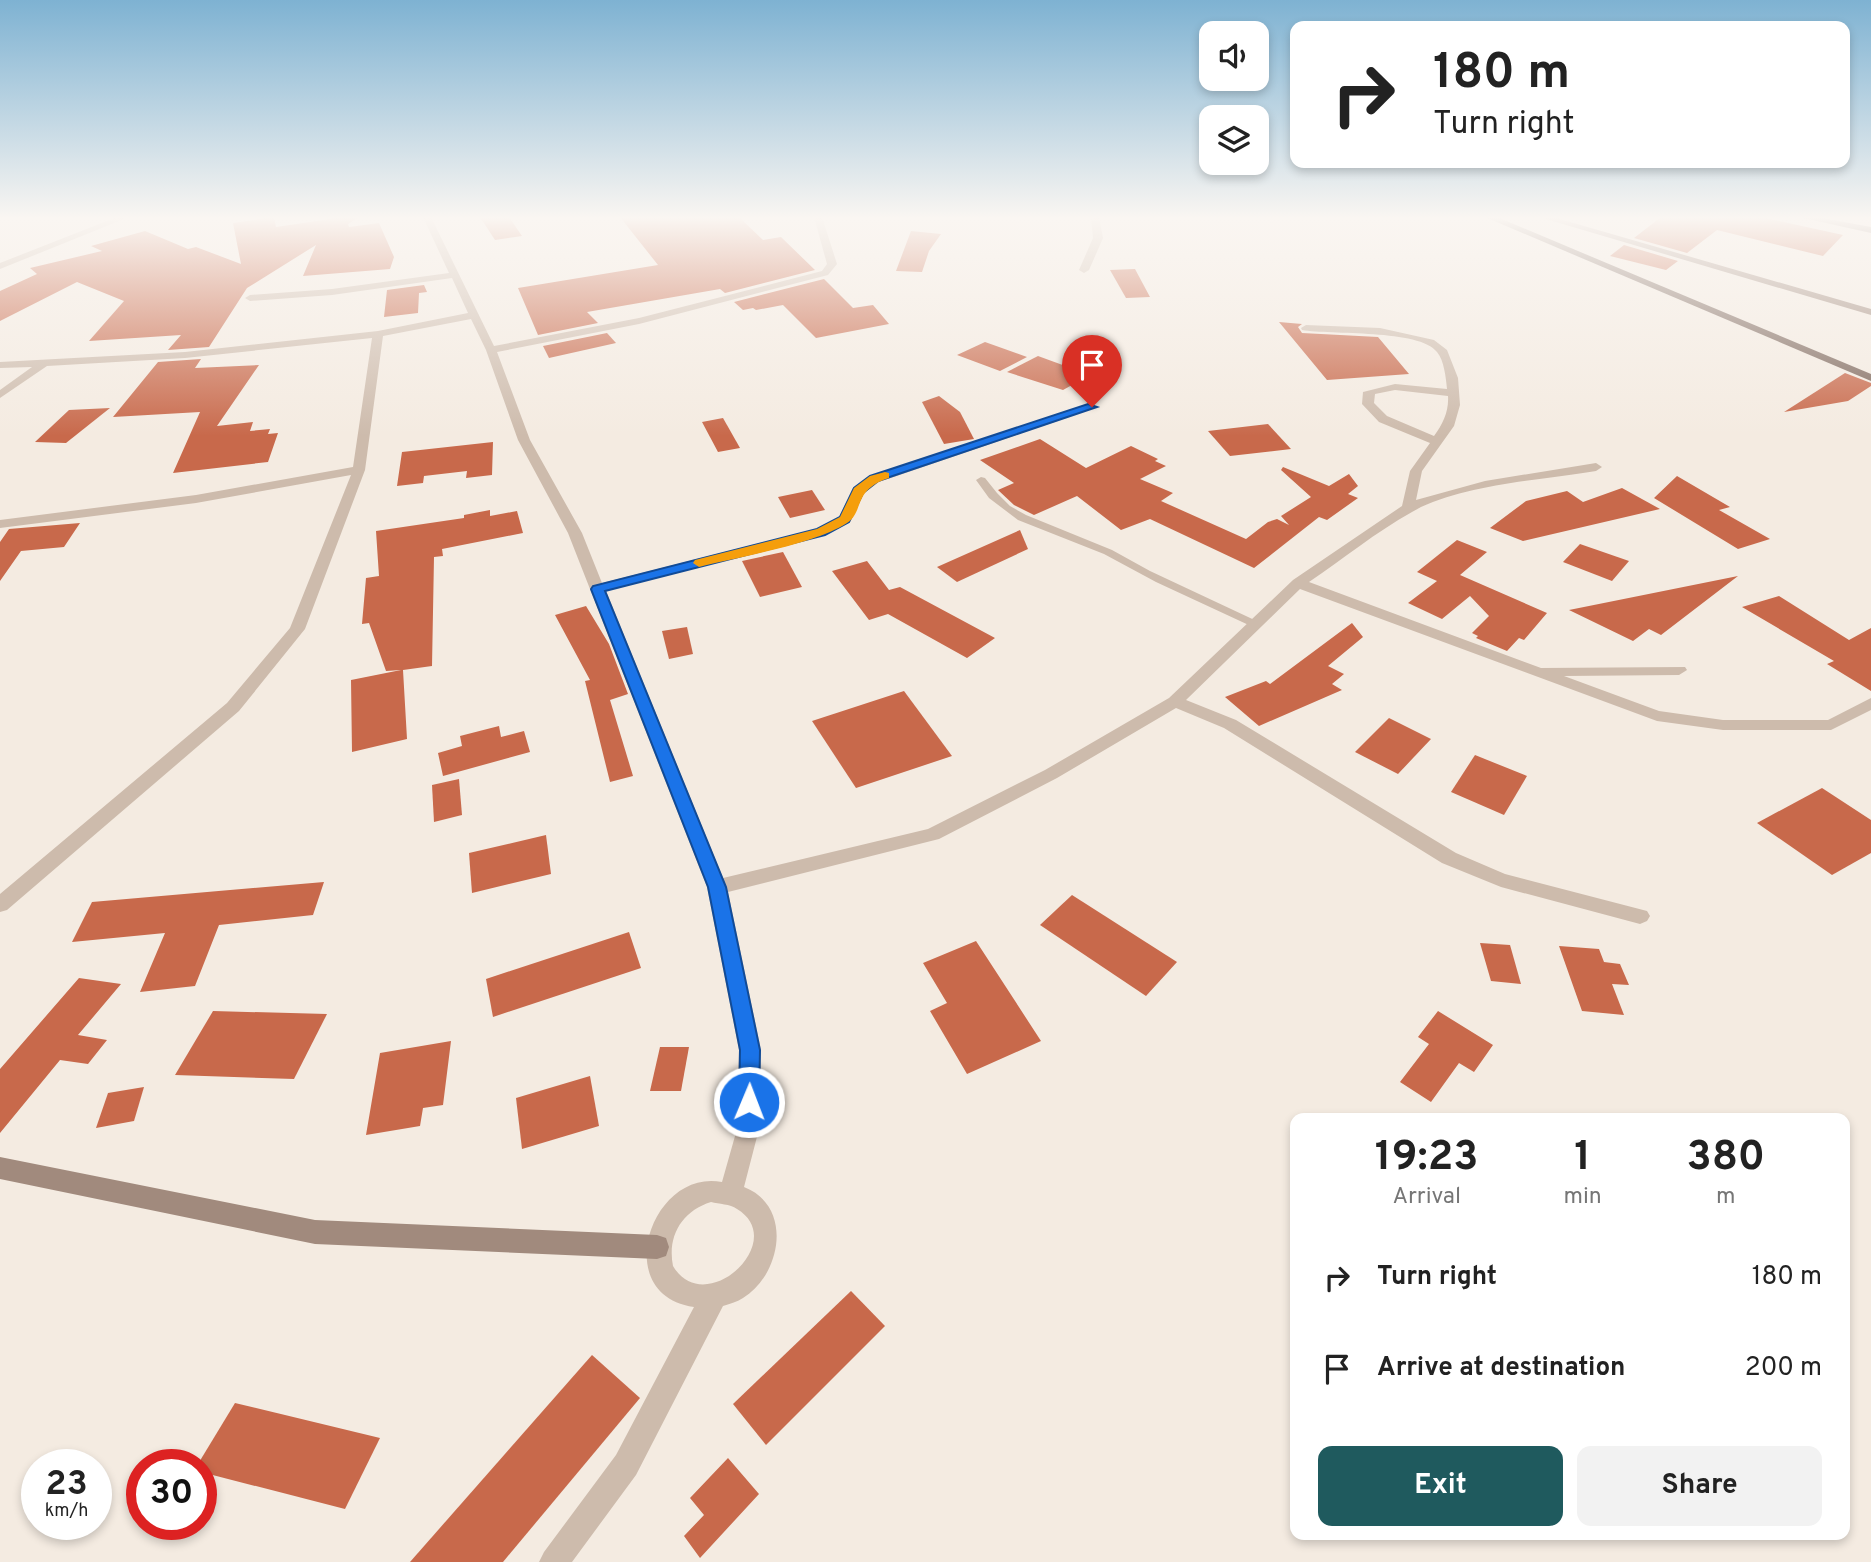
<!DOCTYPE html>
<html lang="en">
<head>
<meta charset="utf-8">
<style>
  body { margin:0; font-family:Overpass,sans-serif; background:#f2f2f2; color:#222; height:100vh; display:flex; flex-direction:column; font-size:26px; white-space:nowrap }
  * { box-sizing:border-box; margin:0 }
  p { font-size:23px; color:#767676 }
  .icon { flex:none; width:38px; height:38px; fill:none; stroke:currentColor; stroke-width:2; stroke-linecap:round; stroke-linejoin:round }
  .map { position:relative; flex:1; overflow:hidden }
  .side { position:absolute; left:1290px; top:1113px; width:560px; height:427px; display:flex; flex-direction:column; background:#fff; border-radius:14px; box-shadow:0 4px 10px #0003 }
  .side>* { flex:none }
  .banner { position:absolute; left:1290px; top:21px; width:560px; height:147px; border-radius:14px; box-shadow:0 4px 10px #0003; background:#fff; color:#222; overflow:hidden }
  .fabs { position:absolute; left:1199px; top:21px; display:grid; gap:14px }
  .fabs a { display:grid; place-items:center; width:70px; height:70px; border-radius:14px; background:#fff; box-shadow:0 4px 10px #0003; font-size:35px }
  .speed { position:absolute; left:21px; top:1449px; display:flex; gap:14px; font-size:35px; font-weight:700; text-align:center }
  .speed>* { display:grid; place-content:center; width:91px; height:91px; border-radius:50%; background:#fff; box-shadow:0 4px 10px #0003; line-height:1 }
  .speed small { font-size:18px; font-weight:400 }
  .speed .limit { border:10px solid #d22; background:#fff; color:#111 }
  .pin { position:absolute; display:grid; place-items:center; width:60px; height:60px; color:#fff; margin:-72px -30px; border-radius:50% 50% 50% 0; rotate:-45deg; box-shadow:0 0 7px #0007 }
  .pin .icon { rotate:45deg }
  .me { position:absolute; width:77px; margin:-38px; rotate:1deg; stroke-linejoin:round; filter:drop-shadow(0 0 5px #0008) }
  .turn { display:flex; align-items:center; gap:24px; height:147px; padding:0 28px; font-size:32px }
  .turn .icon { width:91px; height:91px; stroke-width:2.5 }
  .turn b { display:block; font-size:49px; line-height:60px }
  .eta { display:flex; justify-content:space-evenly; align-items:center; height:119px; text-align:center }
  .eta b { font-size:42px; font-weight:700; line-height:49px }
  .cta { display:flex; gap:14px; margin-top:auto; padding:14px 28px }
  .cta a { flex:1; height:80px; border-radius:14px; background:#1f5a5e; color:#fff; font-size:28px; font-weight:700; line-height:80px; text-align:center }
  .cta a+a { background:#f2f2f2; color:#222 }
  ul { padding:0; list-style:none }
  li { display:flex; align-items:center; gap:21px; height:91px; padding:0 28px }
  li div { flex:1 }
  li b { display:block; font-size:26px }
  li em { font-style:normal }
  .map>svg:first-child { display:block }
</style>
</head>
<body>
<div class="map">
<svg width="1871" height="1562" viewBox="0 0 1871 1562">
  <rect width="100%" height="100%" fill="#f4ebe1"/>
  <g fill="#c8694b">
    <path d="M274 217 276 227 344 217H359L348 224 349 227 379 223 394 257 390 269 303 276 316 245 247 288 209 347 168 350 181 335 89 341 124 301 77 282 0 321V291L37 274 30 268 102 251 91 246 145 231 188 249 196 247 241 264 233 223Z"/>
    <path d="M480 217H509L522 236 495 240Z"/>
    <path d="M620 217H739L763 240 781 237 815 270 725 293 720 289 587 312 598 323 538 335 518 288 658 265Z"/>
    <path d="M1661 217H1761L1843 235 1823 256 1717 230 1687 253 1634 238Z"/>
    <path d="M911 231 941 234 929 251 922 272 896 271Z"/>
    <path d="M1624 245 1678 261 1666 270 1610 256Z"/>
    <path d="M1135 269 1150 297 1126 298 1110 270Z"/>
    <path d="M824 279 853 308 873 305 889 324 816 338 783 305 756 310 753 308 743 310 734 302Z"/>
    <path d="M424 285 427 292 419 293 418 313 384 317 387 290Z"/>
    <path d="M1279 322 1302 324 1298 327 1302 333 1378 337 1409 374 1327 380Z"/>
    <path d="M607 333 616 343 549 358 543 346Z"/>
    <path d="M985 342 1027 357 1000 371 957 355Z"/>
    <path d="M1038 356 1090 375 1063 390 1007 372Z"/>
    <path d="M201 359 195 368 259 365 217 426 253 422 250 431 270 429 268 434 278 433 268 462 173 473 200 412 113 417 158 362Z"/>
    <path d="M1845 373 1871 383V386L1848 401 1784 412Z"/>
    <path d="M939 396 960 412 974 439 944 444 922 402Z"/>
    <path d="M110 408 66 443 35 442 69 410Z"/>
    <path d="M723 418 740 448 718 452 702 422Z"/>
    <path d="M1268 424 1291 449 1230 456 1208 431Z"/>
    <path d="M1040 439 1086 468 1131 446 1158 459 1155 461 1166 466 1140 479 1173 493 1161 501 1246 539 1268 522 1277 519 1289 525 1281 516 1311 497 1281 470 1283 467 1329 486 1349 474 1358 486 1348 494 1358 498 1327 520 1319 517 1254 568 1150 519 1121 530 1077 496 1034 515 1014 505 998 490 1014 483 980 460Z"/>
    <path d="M493 442 492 475 466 478 467 471 424 476 423 483 397 486 402 452Z"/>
    <path d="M1677 476 1730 507 1719 510 1770 539 1738 549 1654 498Z"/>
    <path d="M1622 488 1660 509 1523 541 1490 528 1526 501 1567 491 1583 502Z"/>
    <path d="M812 490 825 510 790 518 778 497Z"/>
    <path d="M490 510V516L517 511 523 533 442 549 443 556 434 557 432 666 403 670 407 739 352 752 351 680 401 670 386 671 369 623 362 624 366 578 379 576 376 531 464 518V515Z"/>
    <path d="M80 523 64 547 21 551 0 581V542L9 529Z"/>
    <path d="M1020 530 1028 549 957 582 937 567Z"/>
    <path d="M1457 540 1487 552 1460 575 1547 613 1524 640 1519 638 1507 651 1476 638 1478 636 1472 633 1489 616 1470 596 1442 619 1408 603 1437 581 1417 572Z"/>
    <path d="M1580 544 1629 561 1612 581 1563 562Z"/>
    <path d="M783 552 802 587 760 597 742 561Z"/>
    <path d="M867 561 889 590 900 587 995 638 967 658 888 614 869 620 832 571Z"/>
    <path d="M1738 576 1661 635 1649 629 1633 641 1569 610Z"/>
    <path d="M1779 596 1849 640 1871 628V691L1827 664 1834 661 1742 607Z"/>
    <path d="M586 606 609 644 628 694 610 700 633 776 610 782 585 681 590 680 555 615Z"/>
    <path d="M1352 623 1363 637 1328 666 1344 674 1332 684 1342 690 1259 726 1225 697 1266 681 1270 684Z"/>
    <path d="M687 627 693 654 669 659 662 631Z"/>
    <path d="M904 691 952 756 856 788 812 721Z"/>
    <path d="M1389 718 1431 739 1398 774 1355 752Z"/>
    <path d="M499 726 501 737 524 731 530 752 443 776 438 753 462 746 460 736Z"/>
    <path d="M1475 755 1527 776 1504 815 1451 792Z"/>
    <path d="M459 779 462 815 434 822 432 785Z"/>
    <path d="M1822 788 1871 820V853L1832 875 1757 823Z"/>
    <path d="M546 835 551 874 472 893 469 853Z"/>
    <path d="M324 882 313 915 219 925 195 986 140 992 165 933 72 942 92 902Z"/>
    <path d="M1072 895 1177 962 1146 996 1040 925Z"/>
    <path d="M629 932 641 968 493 1017 486 979Z"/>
    <path d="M976 941 1041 1041 967 1074 930 1011 947 1003 923 963Z"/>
    <path d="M1480 943 1510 945 1521 984 1491 981Z"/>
    <path d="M1559 946 1599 949 1604 962 1620 964 1629 985 1612 984 1624 1015 1582 1011Z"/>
    <path d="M79 978 121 984 78 1035 107 1040 88 1064 60 1060 0 1133V1069Z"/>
    <path d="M213 1011 327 1014 294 1079 175 1075Z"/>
    <path d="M1438 1011 1493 1045 1474 1072 1459 1063 1431 1102 1400 1082 1429 1044 1418 1037Z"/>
    <path d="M451 1041 443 1105 423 1108 420 1126 366 1135 380 1053Z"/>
    <path d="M660 1047H689L681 1091H650Z"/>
    <path d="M590 1076 599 1126 522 1149 516 1098Z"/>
    <path d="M144 1087 134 1121 96 1128 108 1093Z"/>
    <path d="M851 1291 885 1326 766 1445 733 1404Z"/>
    <path d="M592 1355 640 1398 503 1562H410Z"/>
    <path d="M235 1403 380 1438 345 1509 201 1472V1459Z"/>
    <path d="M728 1458 759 1494 700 1558 684 1536 704 1515 690 1498Z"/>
  </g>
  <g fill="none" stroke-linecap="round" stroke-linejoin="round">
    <path fill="#cdbbac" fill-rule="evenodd" d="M981 477 985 478 997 493 1010 506 1026 515 1112 550 1150 571 1263 624 1257 628 1253 627 1156 582 1104 554 1018 520 989 498 976 480Z"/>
    <g fill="#cdbbac" fill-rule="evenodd">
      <path d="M117 217H129L0 269V263Z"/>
      <path d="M423 217H431L494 346 639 318 822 271 827 264 814 217H822L837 264 828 275 639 324 497 352 530 440 582 533 602 583 816 529 839 517 853 488 869 476 1088 405 1098 407 879 482 864 493 850 522 826 535 606 591 723 878 928 829 1045 770 1169 698 1293 580 1402 506 1410 471 1430 443 1379 422 1362 404 1363 392 1395 384 1447 389C1446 378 1444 360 1437 352 1420 329 1330 335 1302 330L1301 328 1306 325 1380 328 1434 340 1447 350 1458 378 1460 405 1454 426 1422 471 1416 500 1485 481 1596 463 1602 467 1596 471C1542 480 1458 485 1412 512 1376 532 1343 559 1309 582L1541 668 1685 667 1687 670 1679 675 1564 676 1659 711 1723 720H1828L1871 698V710L1831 730H1723L1657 721 1300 589 1186 700 1236 720 1456 853 1505 874 1647 911 1650 916 1647 921 1640 924 1501 887 1442 863 1224 728 1176 708 1057 778 939 839 728 892 761 1050 759 1129 744 1187C793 1206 782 1274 743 1298 737 1302 729 1304 723 1306L636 1475 572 1562H539L544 1552 616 1455 694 1307C609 1295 651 1168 722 1182L737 1129 739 1050 707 887 568 533 518 440 486 350 471 319 383 336 365 470 305 629 239 711 7 910 0 912V894L227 703 290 628 351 475 196 503 0 528V520L196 495 353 467 372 338 185 358 47 366 0 398V390L32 367 0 368V362L185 352 378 331 468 313 452 278 332 295 250 301 245 298 250 295 332 289 449 273ZM1395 390 1448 396C1449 411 1443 424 1434 436L1387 416 1374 403 1375 394ZM711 1202C719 1204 730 1204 737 1209 790 1241 705 1320 673 1266 667 1236 682 1211 711 1202Z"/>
      <path d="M1091 217H1099L1103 238 1089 270 1084 273 1079 270 1093 238Z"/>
    </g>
    <g fill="#a18a7d" fill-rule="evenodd">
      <path d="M1539 217H1553L1871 309V315Z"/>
      <path d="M0 1157 315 1220 657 1235 666 1238 669 1247 666 1256 657 1259 315 1244 0 1179Z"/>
    </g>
    <g fill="#7d675c" fill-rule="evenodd">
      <path d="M1485 217H1497L1871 374V381Z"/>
      <path d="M1799 217H1817L1871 227V233Z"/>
    </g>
  </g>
  <linearGradient id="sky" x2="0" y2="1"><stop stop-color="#7eb2d2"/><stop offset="0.5" stop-color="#faf6f2"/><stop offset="1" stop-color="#faf6f2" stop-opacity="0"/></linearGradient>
  <rect width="1871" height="436" fill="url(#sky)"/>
  <path fill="#1a73e8" stroke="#114b97" stroke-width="2" d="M1088 404 1097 407 878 481 863 493 849 522 825 535 605 591 726 887 760 1050 759 1102 756 1109 749 1112 742 1109 739 1102 740 1050 708 887 591 589 593 586 817 529 840 517 854 488 870 476Z"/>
  <path fill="#f59e0b" d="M885 472 889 473V478C852 490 865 511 847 523 815 544 739 557 699 567L693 563 695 560 817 529 840 517 854 488 870 476Z"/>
</svg>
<div class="fabs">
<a><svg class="icon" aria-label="sound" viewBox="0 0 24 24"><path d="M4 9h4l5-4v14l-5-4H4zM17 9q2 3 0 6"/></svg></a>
<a><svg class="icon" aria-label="layers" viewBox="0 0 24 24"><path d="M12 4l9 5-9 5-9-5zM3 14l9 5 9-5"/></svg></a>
</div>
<div class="speed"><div>23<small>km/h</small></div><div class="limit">30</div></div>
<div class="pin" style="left:1092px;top:407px;background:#d93025"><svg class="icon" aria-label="arrive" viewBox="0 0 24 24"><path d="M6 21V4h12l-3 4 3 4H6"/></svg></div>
<svg class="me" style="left:749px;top:1102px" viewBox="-20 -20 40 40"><circle r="17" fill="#1a73e8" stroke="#fff" stroke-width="3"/><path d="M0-11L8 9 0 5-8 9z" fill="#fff"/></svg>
<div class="banner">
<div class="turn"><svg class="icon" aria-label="right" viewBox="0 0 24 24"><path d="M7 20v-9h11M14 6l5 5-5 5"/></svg><div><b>180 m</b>Turn right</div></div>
</div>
<section class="side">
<div class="eta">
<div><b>19:23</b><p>Arrival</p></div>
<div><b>1</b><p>min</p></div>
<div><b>380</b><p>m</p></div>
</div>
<ul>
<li><svg class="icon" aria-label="right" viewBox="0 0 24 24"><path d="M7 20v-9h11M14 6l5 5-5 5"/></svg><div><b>Turn right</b></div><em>180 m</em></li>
<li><svg class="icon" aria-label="arrive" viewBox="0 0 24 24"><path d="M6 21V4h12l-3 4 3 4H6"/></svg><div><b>Arrive at destination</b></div><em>200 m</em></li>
</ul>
<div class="cta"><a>Exit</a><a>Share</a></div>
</section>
</div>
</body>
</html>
